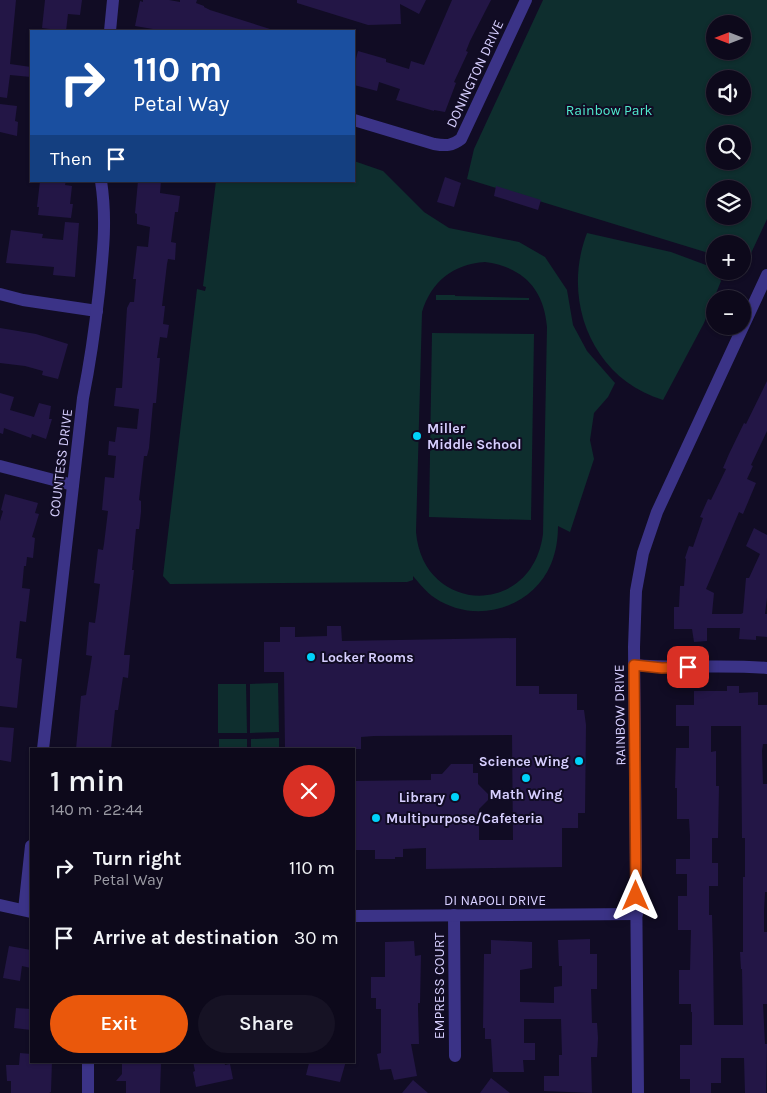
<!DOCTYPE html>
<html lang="en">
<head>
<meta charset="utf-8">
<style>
  body { margin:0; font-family:Karla,sans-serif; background:#161224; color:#f1f3f6; height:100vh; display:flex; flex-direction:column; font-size:19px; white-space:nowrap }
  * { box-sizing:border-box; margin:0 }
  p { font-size:16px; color:#9a9aa3 }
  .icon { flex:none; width:28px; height:28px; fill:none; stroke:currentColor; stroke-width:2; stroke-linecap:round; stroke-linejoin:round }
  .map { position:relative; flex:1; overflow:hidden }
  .drawer { position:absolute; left:30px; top:748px; width:325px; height:315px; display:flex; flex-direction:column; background:#0d091b; border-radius:0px; box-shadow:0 1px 4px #0004,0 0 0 1px #2d2a3a }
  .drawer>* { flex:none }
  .banner { position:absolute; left:30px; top:30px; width:325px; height:152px; border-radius:0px; box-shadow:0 1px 4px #0004,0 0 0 1px #2d2a3a; background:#1a4fa0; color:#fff; overflow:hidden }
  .needle { width:32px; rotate:270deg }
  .controls { position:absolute; left:706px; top:15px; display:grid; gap:10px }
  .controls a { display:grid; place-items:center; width:45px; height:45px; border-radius:50%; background:#0d091b; box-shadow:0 1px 4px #0004,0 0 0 1px #2d2a3a; font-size:25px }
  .pin { position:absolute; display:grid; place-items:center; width:42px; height:42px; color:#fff; margin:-21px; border-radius:10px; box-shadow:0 2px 8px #0006 }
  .me { position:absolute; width:55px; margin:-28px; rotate:0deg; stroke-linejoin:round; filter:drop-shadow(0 0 4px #0008) }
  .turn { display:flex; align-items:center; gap:18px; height:105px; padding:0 20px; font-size:22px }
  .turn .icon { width:65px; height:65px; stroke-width:2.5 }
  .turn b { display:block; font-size:35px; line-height:42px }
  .then { display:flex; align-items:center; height:48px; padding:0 20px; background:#0003; gap:10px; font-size:19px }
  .round { display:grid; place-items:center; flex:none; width:52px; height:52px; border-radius:26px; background:#161224 }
  .head { display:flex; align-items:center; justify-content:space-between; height:85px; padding:0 20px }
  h1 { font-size:30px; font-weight:600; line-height:38px }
  .action { display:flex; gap:10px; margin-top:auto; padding:10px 20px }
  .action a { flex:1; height:58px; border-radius:30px; background:#ea580c; color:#fff; font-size:20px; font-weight:600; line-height:58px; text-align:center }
  .action a+a { background:#161224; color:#f1f3f6 }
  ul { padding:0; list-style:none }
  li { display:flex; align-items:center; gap:15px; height:70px; padding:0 20px }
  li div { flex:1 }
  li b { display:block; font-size:19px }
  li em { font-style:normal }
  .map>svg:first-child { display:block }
</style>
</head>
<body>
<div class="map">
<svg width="767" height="1093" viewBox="0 0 767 1093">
  <rect width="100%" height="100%" fill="#110c24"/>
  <g fill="#0e2e2e" fill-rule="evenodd">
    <path d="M543 0H767V219L746 264 743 263 742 244H715V255L467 179 474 149ZM715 24H742V51H715ZM715 79H742V106H715ZM715 134H742V161H715ZM715 189H742V216H715Z"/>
    <path d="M354 161 383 171 424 212 449 228 519 242 545 257 567 290 573 325 587 351 615 383 608 397 594 413 590 440 594 459 570 532 558 526C558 539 556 552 551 564 532 609 475 625 435 598 426 592 420 584 413 576V580L407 582 170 584 163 576 197 289 205 291 206 287 203 286 216 181H354ZM485 262C523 267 544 289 547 327L543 534C532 618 423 615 416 532L422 312C431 282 453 264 485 262Z"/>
    <path d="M587 233 671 252 714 268 721 281 704 323 663 400C592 379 561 300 587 233Z"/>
    <path d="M436 295H455V296L529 298V300H436Z"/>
    <path d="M432 333 534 334 531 520 429 517Z"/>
    <path d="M278 683 279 732 250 733V684Z"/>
    <path d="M218 684H246L247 733H218Z"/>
    <path d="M279 738V749H251V739Z"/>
    <rect x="219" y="739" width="28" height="10"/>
  </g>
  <g fill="#231646" fill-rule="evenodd">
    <path d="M0 0H16L10 64 31 67V77L10 75 7 98 0 97Z"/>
    <path d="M45 0H82L80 15 68 14 66 31 42 28Z"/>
    <path d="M143 0H169L180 2V0H197L196 3 204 6V7L210 10 270 29 269 31H152L153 29 135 26 140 1 143 2Z"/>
    <path d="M297 0H426L419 14 400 4 401 24 368 25 297 3Z"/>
    <path d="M452 0H491L470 41 466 51 468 52 454 82 456 83 445 112 434 110V111L396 100 400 89 379 82 377 91 354 85V66L358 51 386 59V62L409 69 411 61 424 65Z"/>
    <path d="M0 104 17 106 15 121 18 122 17 136 0 132Z"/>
    <path d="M445 177 461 183 454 207 437 202Z"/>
    <path d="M40 181H66L65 185 72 186 70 204H73L71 218 38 215 39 207H37Z"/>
    <path d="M138 181H161L160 193 180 196 178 212H175L171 242 176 243 175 260 168 259 167 264 162 306H165L163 324 169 325 167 338 160 337 157 358H160L156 403H153L149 448 147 456H144L139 500 141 501V512L139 529H136L132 570H134L124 655H130L128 678 123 677 118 710H115L111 749H76L81 696 86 695 92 656 86 655 89 622 95 623 97 609 100 584 94 583 98 549 103 550 104 544 108 511 102 510 105 477 114 478 116 456 108 455 109 441 115 442 117 427 137 429 139 409 114 406 116 388H122L127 308 130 302H134L136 279H133L137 246 148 247 150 227 137 224V214L135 213Z"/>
    <path d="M496 186 541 200 538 210 494 196Z"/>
    <path d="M65 222 79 223 75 277 53 275 54 267 6 263 11 230 43 234 42 238 63 240Z"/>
    <path d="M0 328 36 334 68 344 58 379 42 375 43 371 25 366 0 363Z"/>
    <path d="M767 381V431L751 465 753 466 747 479 756 483 743 514 739 512 706 589 714 593 712 614H741L743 613 746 578H749L760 554 746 546 754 528 767 535V598L765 614H767V637L756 636V640L739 639 740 628H707V641L694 642 692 629H674V607H679L680 586H684L686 559 685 558 689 546 693 547 703 518 700 517 708 499 711 500 726 469 723 468 729 454 744 423 746 424Z"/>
    <path d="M0 393 14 397 10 410 34 417 39 403 51 406 49 419H52L46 439 32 434 31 438 4 428 3 434 0 433Z"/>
    <path d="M5 494 38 503 35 513 39 514 32 537 35 538 33 558 27 557 26 566H24L22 588 30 589 26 622 20 621 16 658 22 659 17 708 0 706V521L3 511 1 510Z"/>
    <path d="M327 626H341L342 641 516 638V686H539V694H577V710H584L586 725 585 813H578V828H562V867L426 869V848L403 849V857H395V859H375V850H354V781L431 780V774H442L451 764H473V773H478V784L488 794V800L479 809V840H513L512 735 374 736 361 737V749H285L284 672H264V642H280V627H295V637L327 636Z"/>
    <path d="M727 686H739V693L758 692V705H767V744H763L762 751 763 784H767V892H765L764 911V932H767V1004H763L765 1044H767L766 1093H745L744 1058H721V1083H711V1093H690V1079H680V1045H692V1012H691V1004H679V970H690L691 930H678V896H687V874H676V859H690V836L689 819H677V788H675L676 748H689V726H676V705H694V691H727ZM711 726H741L742 838H745V877H743V952H740L741 969H742L743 1025H714L713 952 712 915H709V886H718V863H712V838H718L719 786H716V751L711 752Z"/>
    <path d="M0 727 14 728 11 762 0 760Z"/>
    <path d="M590 939V954H597V989H591L592 1023H597L598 1038 597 1057H591L592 1093 544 1091V1076H559V1055H562L561 1019H524V1043H535V1060H523L524 1072H493L491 1039H485V1028H483L484 954H491V940L532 942V968L520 970V1002L554 1003V987L562 986V966H559L558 940Z"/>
    <path d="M414 941 415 956 421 955 420 1003H418V1008L419 1044H411L417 1076 394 1080 391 1069 380 1070 377 1054 381 1053V1009H376V998H371V977H385V942Z"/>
    <path d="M9 946 31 950V968L22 966 20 981 3 978Z"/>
    <path d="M16 1008 31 1009V1030L14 1028Z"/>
    <path d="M20 1053 31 1054V1061H52L51 1092 49 1093H11V1081H7L6 1065H19Z"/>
    <path d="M122 1061 161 1063 160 1093H126V1081H116L122 1074Z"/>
    <path d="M193 1061H224L225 1065 230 1064 233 1079 196 1087 193 1072 195 1071Z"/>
    <path d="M314 1061H346L340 1082 306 1075 309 1063 314 1064Z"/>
    <path d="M491 1078 510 1093H480Z"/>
    <path d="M413 1080 428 1093H402Z"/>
  </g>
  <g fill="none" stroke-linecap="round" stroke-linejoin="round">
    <g stroke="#3b3387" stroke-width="12">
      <path d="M110 31 113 0"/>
      <path d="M354 120 434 144C446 146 452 146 461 139L526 0"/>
      <path d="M0 294 23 300 97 311"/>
      <path d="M0 466 73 485"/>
      <path d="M634 665C679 669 723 664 767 668"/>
      <path d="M43 749 83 398C90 363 95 328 99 292 103 253 107 220 101 181"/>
      <path d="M0 905 31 912"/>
      <path d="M24 910 31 846"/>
      <path d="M454 915 455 1056"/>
      <path d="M354 916 637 914"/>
      <path d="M88 1093V1061"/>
      <path d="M638 1093 634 647 636 591 643 553 657 512 767 275"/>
    </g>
  </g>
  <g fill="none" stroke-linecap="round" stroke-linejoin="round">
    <g stroke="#983908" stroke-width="12">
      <path id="route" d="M636 896 634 665 662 668 688 667"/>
    </g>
    <use href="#route" stroke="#ea580c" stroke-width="9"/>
  </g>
  <g fill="#00d2fa" stroke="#110c24" stroke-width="2">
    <circle cx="417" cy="436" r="5"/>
    <circle cx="311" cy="657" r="5"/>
    <circle cx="579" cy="761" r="5"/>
    <circle cx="526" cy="778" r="5"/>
    <circle cx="455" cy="797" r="5"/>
    <circle cx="376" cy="818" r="5"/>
  </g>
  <g text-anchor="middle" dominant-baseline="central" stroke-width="4" stroke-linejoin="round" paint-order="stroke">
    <g font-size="14" fill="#d7cfff" stroke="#110c24">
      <text transform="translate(475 74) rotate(-65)">DONINGTON DRIVE</text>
      <text transform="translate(61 463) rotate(-83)">COUNTESS DRIVE</text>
      <text transform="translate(620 715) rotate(-91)">RAINBOW DRIVE</text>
      <text x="495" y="900">DI NAPOLI DRIVE</text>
      <text transform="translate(439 986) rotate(-90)">EMPRESS COURT</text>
    </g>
    <g font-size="14" fill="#50eacd" stroke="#110c24">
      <text x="609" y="110">Rainbow Park</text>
    </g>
    <g font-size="14" font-weight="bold" fill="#d7cfff" stroke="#110c24" text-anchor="start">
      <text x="427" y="428">Miller<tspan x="427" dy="16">Middle School</tspan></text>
      <text x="321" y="657">Locker Rooms</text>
      <text x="569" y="761" text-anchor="end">Science Wing</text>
      <text x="526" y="794" text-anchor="middle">Math Wing</text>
      <text x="445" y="797" text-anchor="end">Library</text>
      <text x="386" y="818">Multipurpose/Cafeteria</text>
    </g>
  </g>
</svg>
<div class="controls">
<a><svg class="needle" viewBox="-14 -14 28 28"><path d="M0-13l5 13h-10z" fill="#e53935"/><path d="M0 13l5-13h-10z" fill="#9a9aa3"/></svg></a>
<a><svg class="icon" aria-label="sound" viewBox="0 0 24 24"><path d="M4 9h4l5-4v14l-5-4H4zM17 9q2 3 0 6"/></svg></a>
<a><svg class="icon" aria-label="search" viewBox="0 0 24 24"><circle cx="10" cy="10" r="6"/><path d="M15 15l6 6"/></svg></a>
<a><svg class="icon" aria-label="layers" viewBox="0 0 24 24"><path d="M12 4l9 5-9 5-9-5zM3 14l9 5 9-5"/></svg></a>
<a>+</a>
<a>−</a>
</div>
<div class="pin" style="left:688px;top:667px;background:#d93025"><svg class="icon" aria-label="arrive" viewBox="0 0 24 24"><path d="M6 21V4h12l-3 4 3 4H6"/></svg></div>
<svg class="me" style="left:636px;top:896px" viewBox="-20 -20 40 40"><path d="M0-17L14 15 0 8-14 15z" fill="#ea580c" stroke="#fff" stroke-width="4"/></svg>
<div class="banner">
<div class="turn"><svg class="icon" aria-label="right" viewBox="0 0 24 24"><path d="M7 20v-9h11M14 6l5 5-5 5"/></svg><div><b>110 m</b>Petal Way</div></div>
<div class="then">Then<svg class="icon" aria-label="arrive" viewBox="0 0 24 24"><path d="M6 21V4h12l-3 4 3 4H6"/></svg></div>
</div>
<section class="drawer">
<div class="head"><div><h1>1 min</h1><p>140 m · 22:44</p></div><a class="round" style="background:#d93025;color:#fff"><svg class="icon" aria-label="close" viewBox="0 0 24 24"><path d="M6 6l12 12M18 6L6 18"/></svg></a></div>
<ul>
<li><svg class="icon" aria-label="right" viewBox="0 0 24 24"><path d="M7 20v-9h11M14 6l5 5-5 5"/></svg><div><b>Turn right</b><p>Petal Way</p></div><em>110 m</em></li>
<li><svg class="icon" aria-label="arrive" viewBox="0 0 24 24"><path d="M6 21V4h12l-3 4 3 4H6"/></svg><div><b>Arrive at destination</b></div><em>30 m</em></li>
</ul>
<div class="action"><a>Exit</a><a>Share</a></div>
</section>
</div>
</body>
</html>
